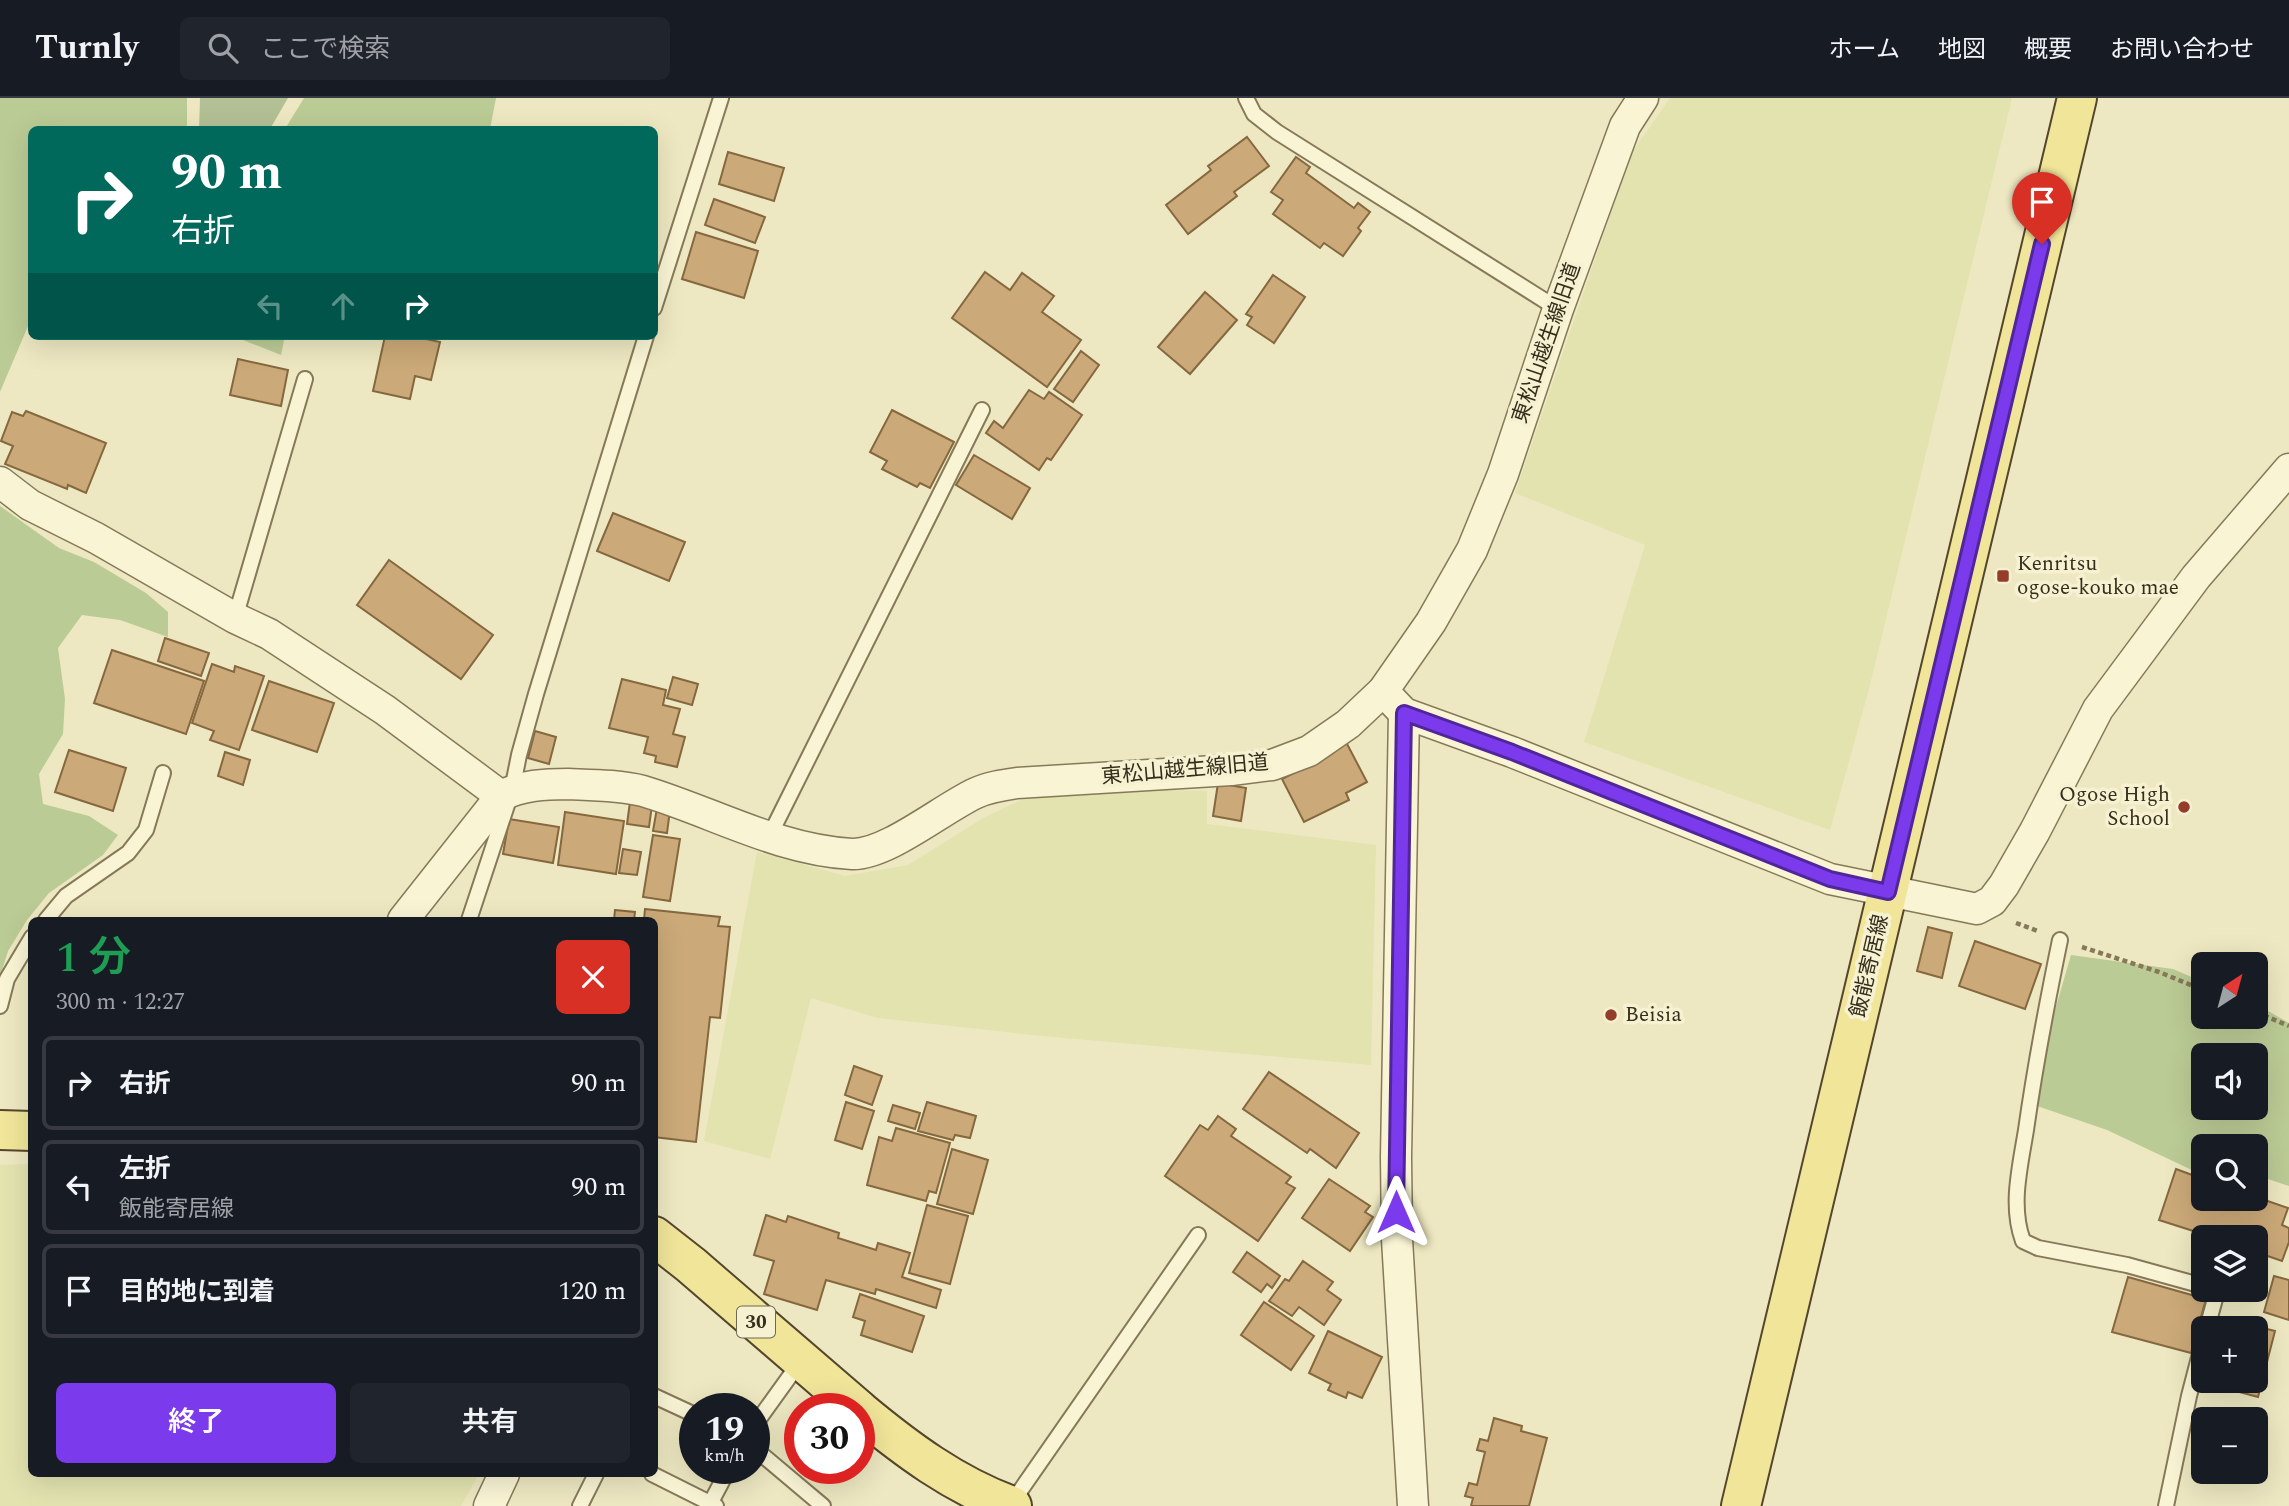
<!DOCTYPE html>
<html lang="ja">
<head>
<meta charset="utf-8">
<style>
  body { margin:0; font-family:Spectral,"Noto Sans JP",serif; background:#20242c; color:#f1f3f6; height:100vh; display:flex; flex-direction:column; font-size:26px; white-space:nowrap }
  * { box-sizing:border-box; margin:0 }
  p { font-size:23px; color:#9ea1a6 }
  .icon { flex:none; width:38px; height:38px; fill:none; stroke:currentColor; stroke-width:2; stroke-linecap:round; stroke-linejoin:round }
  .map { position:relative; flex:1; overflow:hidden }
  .drawer { position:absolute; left:28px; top:819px; width:630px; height:560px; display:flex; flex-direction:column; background:#171b24; border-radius:10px; box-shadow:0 7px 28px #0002 }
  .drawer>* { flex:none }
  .top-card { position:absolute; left:28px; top:28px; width:630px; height:214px; border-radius:10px; box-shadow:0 7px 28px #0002; background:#00695c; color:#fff; overflow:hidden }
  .needle { width:46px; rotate:36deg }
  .tools { position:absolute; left:2191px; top:854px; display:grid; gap:14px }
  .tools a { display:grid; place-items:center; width:77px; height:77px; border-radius:10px; background:#171b24; box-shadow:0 7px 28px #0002; font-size:35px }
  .speed { position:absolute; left:679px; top:1295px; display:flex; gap:14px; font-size:35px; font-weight:700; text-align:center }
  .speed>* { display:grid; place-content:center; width:91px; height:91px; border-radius:50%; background:#171b24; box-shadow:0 7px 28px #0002; line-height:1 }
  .speed small { font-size:18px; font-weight:400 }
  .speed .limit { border:10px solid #d22; background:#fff; color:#111 }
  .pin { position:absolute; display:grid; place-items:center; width:60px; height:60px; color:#fff; margin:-72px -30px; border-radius:50% 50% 50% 0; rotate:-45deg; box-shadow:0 0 7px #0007 }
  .pin .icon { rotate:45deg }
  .me { position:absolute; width:77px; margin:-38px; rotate:0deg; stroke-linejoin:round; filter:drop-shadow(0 0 5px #0008) }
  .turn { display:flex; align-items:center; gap:24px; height:147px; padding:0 28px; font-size:32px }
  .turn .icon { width:91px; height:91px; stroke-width:2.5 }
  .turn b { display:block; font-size:49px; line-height:60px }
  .lanes { display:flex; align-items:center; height:66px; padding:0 28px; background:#0003; justify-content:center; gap:35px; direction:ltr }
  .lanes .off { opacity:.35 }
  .round { display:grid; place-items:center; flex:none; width:74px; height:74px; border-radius:10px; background:#20242c }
  .head { display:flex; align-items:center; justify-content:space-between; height:119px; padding:0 28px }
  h1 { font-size:42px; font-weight:600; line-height:52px; color:#1e9e55 }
  .action { display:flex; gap:14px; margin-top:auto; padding:14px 28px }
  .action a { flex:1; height:80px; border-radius:10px; background:#7c3aed; color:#fff; font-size:28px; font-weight:600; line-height:80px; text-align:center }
  .action a+a { background:#20242c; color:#f1f3f6 }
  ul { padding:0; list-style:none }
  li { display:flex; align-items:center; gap:21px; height:94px; margin:0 14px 10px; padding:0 14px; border:4px solid #363941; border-radius:10px }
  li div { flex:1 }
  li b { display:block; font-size:26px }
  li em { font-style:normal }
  header { display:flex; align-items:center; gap:42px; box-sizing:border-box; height:98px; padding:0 35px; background:#171b24; border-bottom:2px solid #363941 }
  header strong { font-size:33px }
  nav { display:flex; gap:38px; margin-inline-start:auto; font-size:24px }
  .search { width:490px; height:63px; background:#20242c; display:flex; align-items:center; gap:18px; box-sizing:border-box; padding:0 24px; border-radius:10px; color:#9ea1a6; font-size:26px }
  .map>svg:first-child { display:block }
</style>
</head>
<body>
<header>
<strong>Turnly</strong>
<div class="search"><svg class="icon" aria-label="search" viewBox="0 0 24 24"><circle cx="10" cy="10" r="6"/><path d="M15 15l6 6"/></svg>ここで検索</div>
<nav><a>ホーム</a><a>地図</a><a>概要</a><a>お問い合わせ</a></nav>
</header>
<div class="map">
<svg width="2289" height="1408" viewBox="0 0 2289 1408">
  <rect width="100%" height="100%" fill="#ede8c1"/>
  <g fill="#e2e3af">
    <path d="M1670 0H2012L1869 591 1830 732 1584 644 1645 447 1515 395 1631 56Z"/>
    <path d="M1155 692 1207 693V726L1376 747 1371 967 1042 938 878 920 811 900 770 1061 704 1043 757 754 845 778 908 767 985 719 1030 698Z"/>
    <path d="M31 1066 32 1376H479L461 1408H0V1067Z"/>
  </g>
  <g fill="#bbcb95" fill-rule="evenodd">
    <path d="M0 0H187V31L32 32 31 221 0 294Z"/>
    <path d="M304 0H496L490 31H285Z"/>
    <path d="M240 238H285L281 257 243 242Z"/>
    <path d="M0 408 59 450 94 464 146 495 168 514V539L120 522 82 517 58 550 65 601 63 636 39 676 43 706 89 718 118 737 103 757 49 795 27 822 8 853 0 879Z"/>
    <path d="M2071 857 2173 871 2203 884V919H2256V906L2289 925V1088L2256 1077V1048H2203V1073H2194L2107 1032 2028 1005ZM2203 957H2256V1010H2203Z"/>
  </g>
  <path fill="#b3c095" d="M200 0H288L270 31 199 32Z"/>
  <g fill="#cba978" stroke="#85683f" stroke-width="2">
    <path d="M1247 39 1269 68 1234 94 1237 98 1188 136 1166 107 1211 72 1208 68Z"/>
    <path d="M728 54 784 70 774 103 719 86Z"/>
    <path d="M1296 59 1310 69 1306 75 1354 110 1358 105 1370 114 1358 130 1361 133 1343 158 1324 145 1320 150 1273 116 1283 102 1271 94Z"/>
    <path d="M714 101 765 119 755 145 705 127Z"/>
    <path d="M696 134 758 153 744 200 682 181Z"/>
    <path d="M985 174 1010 192 1022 175 1054 198 1042 214 1081 242 1047 289 952 220Z"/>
    <path d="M1273 177 1305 199 1274 245 1247 227 1252 219 1246 216Z"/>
    <path d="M1205 194 1237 222 1190 276 1158 249Z"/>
    <path d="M385 238H421V240L440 244 431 282 415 278 410 301 373 293Z"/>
    <path d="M1081 253 1099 267 1073 304 1054 291Z"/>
    <path d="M238 261 288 272 281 308 230 297Z"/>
    <path d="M1029 292 1044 301 1049 294 1082 317 1051 362 1047 360 1039 372 986 335 994 323 1003 330Z"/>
    <path d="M892 312 954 344 930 390 920 385 917 389 882 371 887 363 870 354Z"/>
    <path d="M26 313 106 345 86 395 68 387 67 391 5 366 13 348 1 343 12 314 23 318Z"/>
    <path d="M974 357 1030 390 1012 421 956 387Z"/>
    <path d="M613 415 685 444 669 483 597 453Z"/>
    <path d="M389 462 493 537 461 581 357 507Z"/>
    <path d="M165 540 209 555 201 578 158 563Z"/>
    <path d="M112 552 204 583 186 636 94 605Z"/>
    <path d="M212 566 234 574 235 568 264 578 239 652 210 642 214 633 192 625Z"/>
    <path d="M673 579 698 586 692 607 667 600Z"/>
    <path d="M622 581 666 592 663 607 680 611 673 636 685 639 677 669 655 664 656 658 644 655 648 639 609 630Z"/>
    <path d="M269 583 334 605 317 654 252 632Z"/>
    <path d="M535 633 556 639 549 666 528 660Z"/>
    <path d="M1346 644 1367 684 1346 695 1349 702 1304 724 1282 681 1314 665Z"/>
    <path d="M69 652 126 670 113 713 55 694Z"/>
    <path d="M225 654 250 662 243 687 218 678Z"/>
    <path d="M1218 685 1246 690 1241 723 1213 718Z"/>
    <path d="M630 704 652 707 649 729 627 726Z"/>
    <path d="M657 710 670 712 667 735 653 733Z"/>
    <path d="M565 714 624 723 616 776 558 767Z"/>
    <path d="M509 721 559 729 553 765 503 756Z"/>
    <path d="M653 737 680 741 670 803 643 799Z"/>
    <path d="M623 751 641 754 637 777 619 775Z"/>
    <path d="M645 811 720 819 718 828 730 829 720 920 710 919 696 1044 654 1039V822H644Z"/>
    <path d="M615 812 635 814 634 822H614Z"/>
    <path d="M1928 829 1952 835 1942 880 1917 873Z"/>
    <path d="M1975 843 2041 866 2025 911 1959 888Z"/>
    <path d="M854 968 882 978 872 1007 845 997Z"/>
    <path d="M1269 974 1359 1035 1336 1070 1310 1051 1307 1055 1243 1011Z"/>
    <path d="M846 1004 874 1013 862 1051 835 1042Z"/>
    <path d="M927 1004 976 1018 970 1040 955 1037 953 1042 918 1033Z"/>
    <path d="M893 1007 920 1015 915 1031 888 1023Z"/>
    <path d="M1218 1018 1236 1031 1231 1038 1291 1079 1286 1085 1295 1090 1258 1143 1165 1078 1200 1027 1208 1032Z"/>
    <path d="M896 1030 950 1045 936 1095 929 1093 926 1103 867 1087 879 1039 892 1043Z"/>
    <path d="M952 1051 988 1062 973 1116 937 1106Z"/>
    <path d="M2176 1071 2203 1081V1101H2256V1099L2288 1110 2282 1127 2289 1130V1144L2282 1163 2256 1154V1139H2212L2159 1122Z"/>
    <path d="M1329 1081 1370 1108 1365 1114 1373 1119 1350 1153 1302 1120Z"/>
    <path d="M927 1107 968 1118 950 1186 909 1175Z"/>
    <path d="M766 1117 786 1124 788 1118 839 1135 838 1140 876 1152 878 1145 910 1155 902 1179 941 1192 936 1210 876 1191 875 1196 826 1182 817 1212 764 1196 774 1163 754 1157Z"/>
    <path d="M1247 1154 1280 1178 1272 1190 1267 1186 1261 1194 1233 1174Z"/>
    <path d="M1303 1163 1333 1184 1327 1192 1341 1202 1324 1227 1299 1209 1292 1218 1269 1203 1285 1181 1289 1183Z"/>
    <path d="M2274 1178 2289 1182V1222L2264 1214Z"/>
    <path d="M2128 1179 2206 1201 2191 1255 2112 1234Z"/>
    <path d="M860 1196 924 1218 912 1254 861 1237 865 1223 853 1219Z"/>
    <path d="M1264 1204 1314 1238 1291 1272 1241 1237Z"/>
    <path d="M2235 1223 2275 1233 2258 1299 2202 1284 2203 1281V1283H2256V1230H2233Z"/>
    <path d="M1328 1233 1382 1259 1362 1300 1348 1294 1346 1300 1328 1292 1331 1286 1309 1275Z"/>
    <path d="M1494 1320 1522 1328 1521 1333 1547 1340 1529 1408H1471L1473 1400 1465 1398 1469 1385 1477 1387 1485 1354 1477 1352 1480 1341 1488 1343Z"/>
  </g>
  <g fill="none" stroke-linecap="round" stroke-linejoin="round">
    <g stroke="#867959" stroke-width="18">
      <g id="service">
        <path d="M1246 0 1254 16 1277 34 1558 211"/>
        <path d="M654 210 721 0"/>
        <path d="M235 520 305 281"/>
        <path d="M769 739 982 312"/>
        <path d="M46 822 66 798 128 755 146 732 163 675"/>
        <path d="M469 822 512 692 519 657 536 596 646 238"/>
        <path d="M2060 842C2047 905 2035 968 2026 1032 2020 1069 2010 1108 2023 1143L2038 1150 2127 1167 2203 1188"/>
        <path d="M0 908 7 881 32 839"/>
        <path d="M2207 1230 2215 1201 2212 1192"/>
        <path d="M654 1298 695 1317"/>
        <path d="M754 1328 800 1264"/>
        <path d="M754 1350 823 1408"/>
        <path d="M652 1376 716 1408"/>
        <path d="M1011 1406 1198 1137"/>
        <path d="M580 1408 596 1376"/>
        <path d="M709 1408 729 1370"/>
        <path d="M2166 1408 2189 1298 2203 1244"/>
      </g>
    </g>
    <g stroke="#867959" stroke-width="33">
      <g id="minor">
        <path d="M0 384 30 407 96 440 235 520 269 536 385 612 501 698"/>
        <path d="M1383 593 1404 615 1512 654 1830 781 1977 811 1992 803 2004 787 2035 733 2098 611 2196 479 2289 371"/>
        <path d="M1404 615 1396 1059 1397 1141 1413 1408"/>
        <path d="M403 822 501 698C521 687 546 686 568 686 593 687 619 687 643 693 713 714 778 752 852 756 887 757 943 710 976 695 989 689 1003 687 1017 685L1231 672 1272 667 1309 653 1348 626 1383 593 1431 524 1472 452 1503 376 1558 211 1625 28 1643 0"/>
        <path d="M489 1408 504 1376"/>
      </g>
    </g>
    <g stroke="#54462d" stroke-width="42">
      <g id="primary">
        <path d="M0 1032 32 1033"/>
        <path d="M654 1138 691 1167 858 1311"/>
        <path d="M859 1312C906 1351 954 1387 1012 1408"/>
        <path d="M1741 1408 2077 0"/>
      </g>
    </g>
    <g stroke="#867959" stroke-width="4.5" stroke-dasharray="5 3.5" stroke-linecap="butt">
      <path d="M2016 825 2038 833"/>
      <path d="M2082 849 2159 874 2203 892"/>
      <path d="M2256 914 2289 928"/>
    </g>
    <use href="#service" stroke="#f8f4d4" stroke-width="14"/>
    <use href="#minor" stroke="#f8f4d4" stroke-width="30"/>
    <use href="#primary" stroke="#f0e599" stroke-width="38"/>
  </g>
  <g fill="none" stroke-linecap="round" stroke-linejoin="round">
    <g stroke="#51269a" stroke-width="18">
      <path id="route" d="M1396 1114 1404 615 1512 654 1830 781 1888 794 2042 146"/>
    </g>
    <use href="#route" stroke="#7c3aed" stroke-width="12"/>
  </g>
  <g fill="#943d2a" stroke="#f5f1d1" stroke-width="2.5">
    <rect x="1996" y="471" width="14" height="14" rx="3.5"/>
    <circle cx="2184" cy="709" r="7"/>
    <circle cx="1611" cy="917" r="7"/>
  </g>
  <g text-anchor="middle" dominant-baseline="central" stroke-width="7" stroke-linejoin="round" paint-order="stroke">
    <rect fill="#f5f1d1" stroke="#6f6853" stroke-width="2" x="737" y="1208.5" width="38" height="31" rx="5"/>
    <g font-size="19" font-weight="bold" fill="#362e1d">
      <text x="756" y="1224">30</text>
    </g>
    <g font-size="21" fill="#362e1d" stroke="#f5f1d1">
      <text transform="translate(1547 245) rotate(-71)">東松山越生線旧道</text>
      <text transform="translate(1185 672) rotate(-5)">東松山越生線旧道</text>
      <text transform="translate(1870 868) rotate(-77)">飯能寄居線</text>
    </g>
    <g font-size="21" fill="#362e1d" stroke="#f5f1d1" text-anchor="start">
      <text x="2017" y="466">Kenritsu<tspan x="2017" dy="24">ogose-kouko mae</tspan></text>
      <text x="2170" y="697" text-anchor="end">Ogose High<tspan x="2170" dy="24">School</tspan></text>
      <text x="1625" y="917">Beisia</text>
    </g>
  </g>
</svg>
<div class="tools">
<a><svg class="needle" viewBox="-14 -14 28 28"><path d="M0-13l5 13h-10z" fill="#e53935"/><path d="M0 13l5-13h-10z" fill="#9ea1a6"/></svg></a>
<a><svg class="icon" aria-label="sound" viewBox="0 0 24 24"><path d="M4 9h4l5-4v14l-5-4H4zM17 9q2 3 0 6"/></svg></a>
<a><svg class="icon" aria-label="search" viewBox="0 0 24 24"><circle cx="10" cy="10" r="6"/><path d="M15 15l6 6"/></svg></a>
<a><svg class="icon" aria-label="layers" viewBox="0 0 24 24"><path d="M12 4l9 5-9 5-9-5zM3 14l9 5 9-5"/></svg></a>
<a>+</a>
<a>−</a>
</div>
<div class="speed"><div>19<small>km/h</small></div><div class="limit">30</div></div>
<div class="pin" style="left:2042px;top:146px;background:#d93025"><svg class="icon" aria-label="arrive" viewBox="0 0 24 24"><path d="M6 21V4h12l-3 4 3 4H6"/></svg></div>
<svg class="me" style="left:1396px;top:1114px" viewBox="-20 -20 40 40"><path d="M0-17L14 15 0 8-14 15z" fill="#7c3aed" stroke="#fff" stroke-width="4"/></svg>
<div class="top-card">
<div class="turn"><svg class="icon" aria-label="right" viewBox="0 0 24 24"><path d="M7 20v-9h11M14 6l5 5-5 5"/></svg><div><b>90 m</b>右折</div></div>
<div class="lanes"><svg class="icon off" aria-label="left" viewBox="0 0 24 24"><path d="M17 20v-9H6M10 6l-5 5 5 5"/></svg><svg class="icon off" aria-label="ahead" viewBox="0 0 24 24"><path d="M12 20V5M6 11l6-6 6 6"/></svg><svg class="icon" aria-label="right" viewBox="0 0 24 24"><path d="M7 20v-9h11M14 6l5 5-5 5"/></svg></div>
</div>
<section class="drawer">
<div class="head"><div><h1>1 分</h1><p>300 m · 12:27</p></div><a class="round" style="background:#d93025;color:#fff"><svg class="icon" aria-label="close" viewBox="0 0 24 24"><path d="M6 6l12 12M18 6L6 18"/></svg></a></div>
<ul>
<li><svg class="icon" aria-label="right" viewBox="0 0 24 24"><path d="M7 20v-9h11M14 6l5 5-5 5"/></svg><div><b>右折</b></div><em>90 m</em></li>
<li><svg class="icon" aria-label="left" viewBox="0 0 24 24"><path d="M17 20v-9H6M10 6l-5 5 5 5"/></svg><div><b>左折</b><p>飯能寄居線</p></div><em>90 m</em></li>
<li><svg class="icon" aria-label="arrive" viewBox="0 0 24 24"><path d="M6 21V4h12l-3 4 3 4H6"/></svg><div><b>目的地に到着</b></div><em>120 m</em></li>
</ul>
<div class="action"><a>終了</a><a>共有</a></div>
</section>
</div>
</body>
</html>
